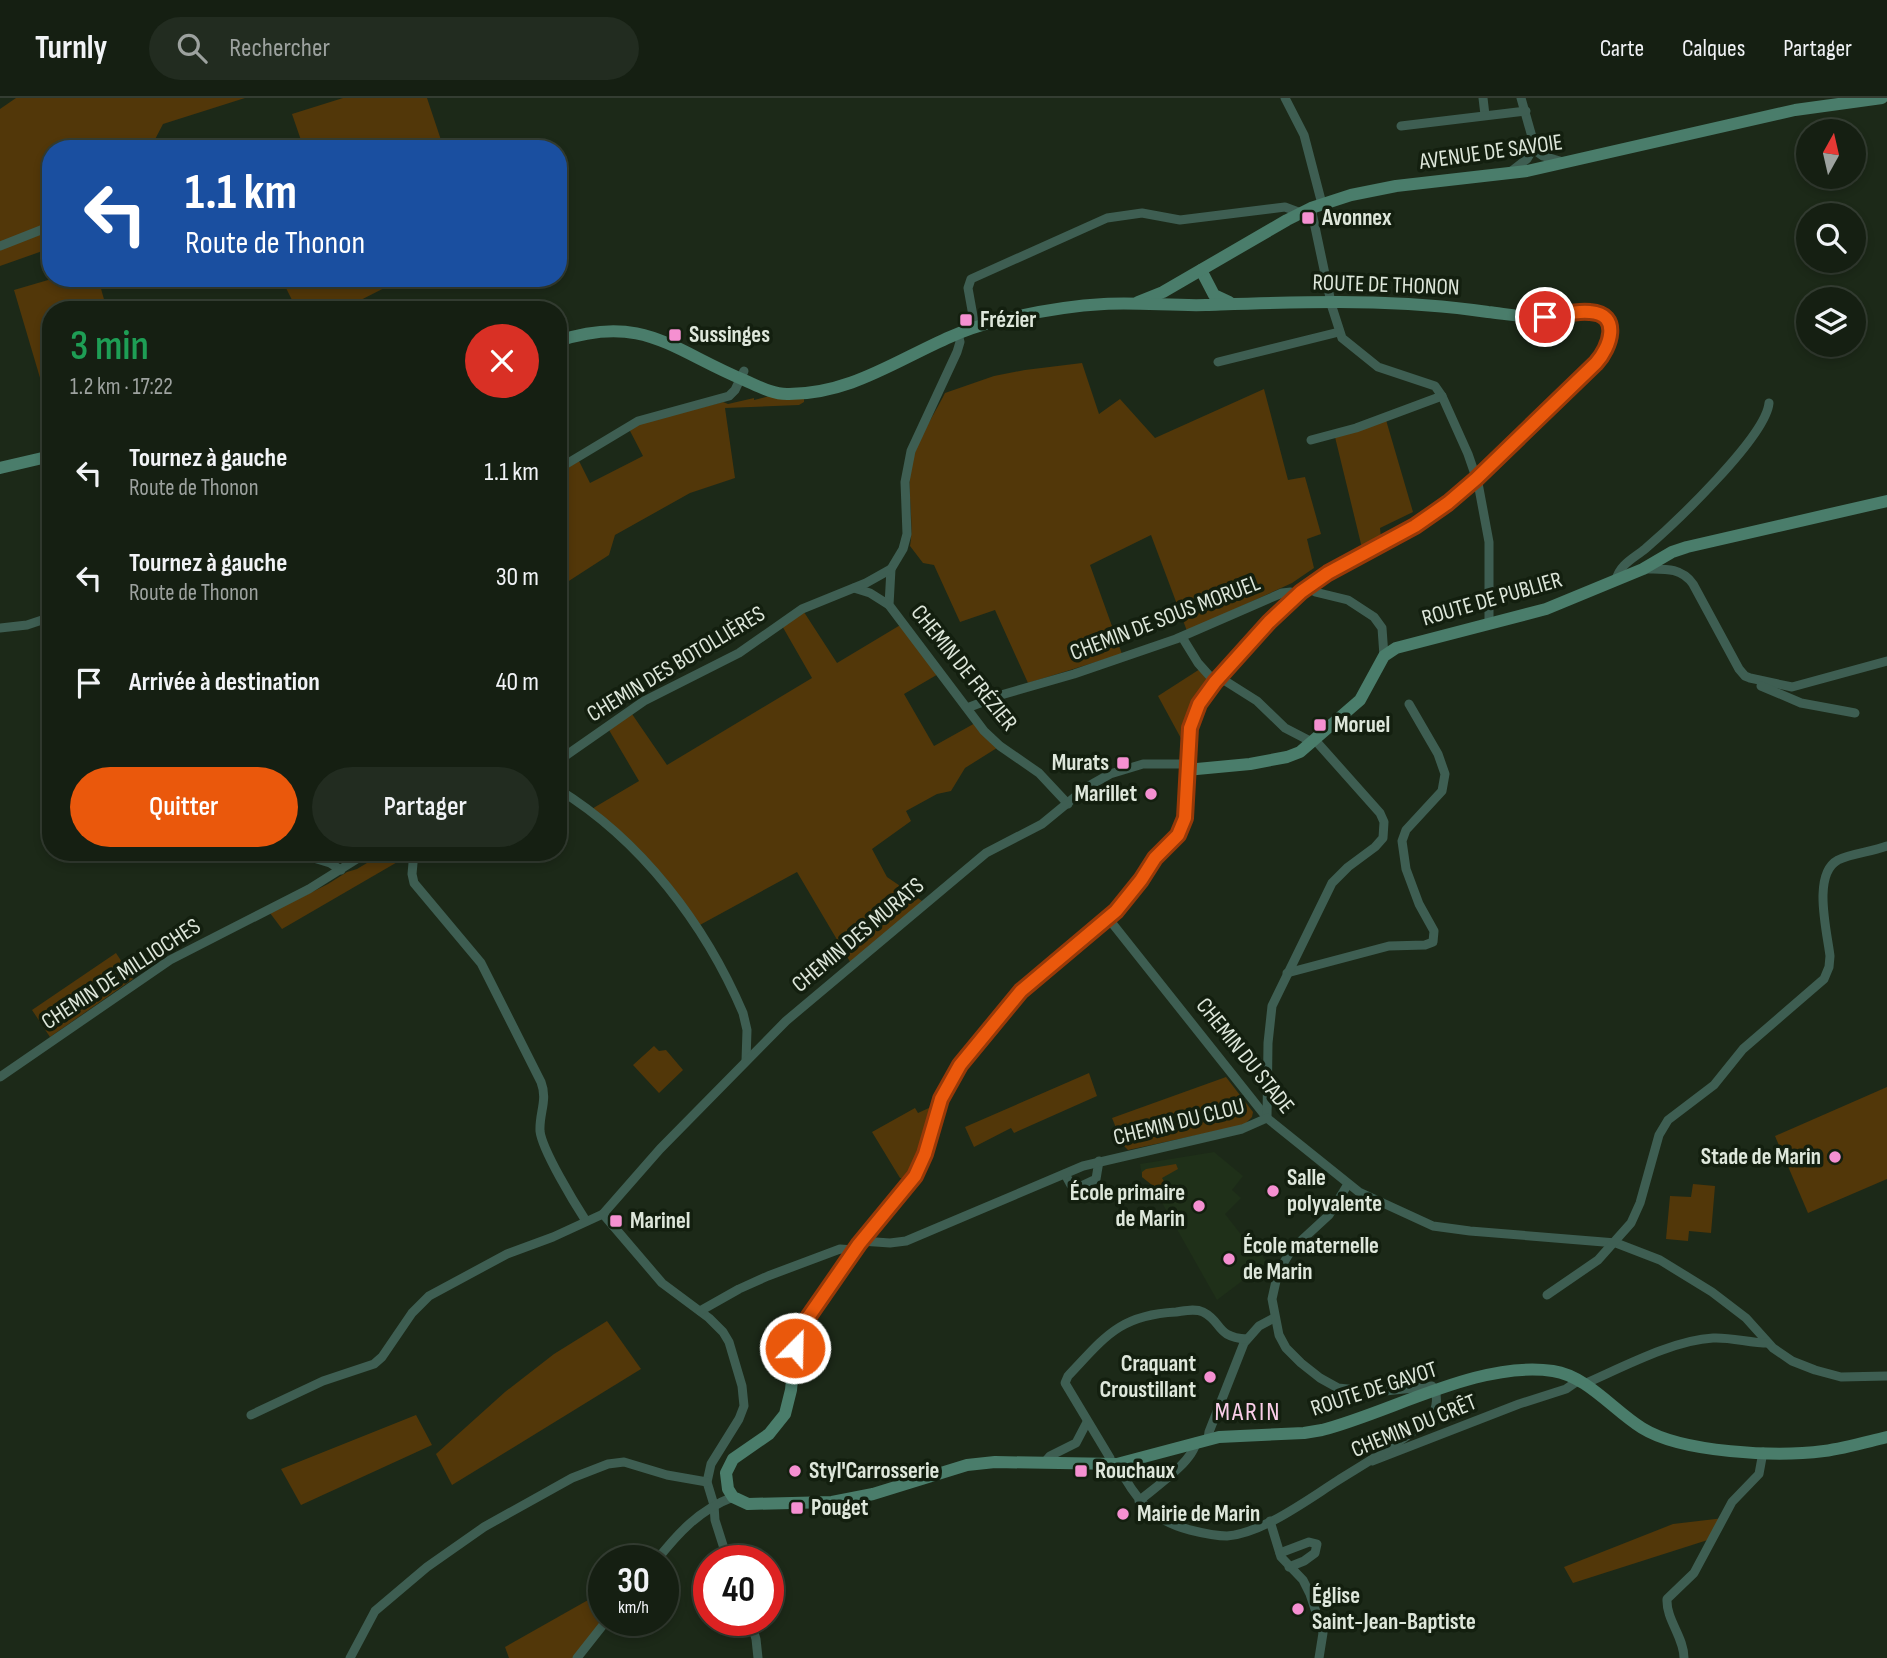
<!DOCTYPE html>
<html lang="fr">
<head>
<meta charset="utf-8">
<style>
  body { margin:0; font-family:"Sofia Sans Condensed",sans-serif; background:#222c20; color:#f1f3f6; height:100vh; display:flex; flex-direction:column; font-size:26px; white-space:nowrap }
  * { box-sizing:border-box; margin:0 }
  p { font-size:23px; color:#9da29f }
  .icon { flex:none; width:38px; height:38px; fill:none; stroke:currentColor; stroke-width:2; stroke-linecap:round; stroke-linejoin:round }
  .map { position:relative; flex:1; overflow:hidden }
  .panel { position:absolute; left:42px; top:203px; width:525px; height:560px; display:flex; flex-direction:column; background:#151f12; border-radius:28px; box-shadow:0 4px 10px #0003,0 0 0 2px #343d32 }
  .panel>* { flex:none }
  .top-card { position:absolute; left:42px; top:42px; width:525px; height:147px; border-radius:28px; box-shadow:0 4px 10px #0003,0 0 0 2px #343d32; background:#1a4fa0; color:#fff; overflow:hidden }
  .needle { width:46px; rotate:8deg }
  .tools { position:absolute; left:1796px; top:21px; display:grid; gap:14px }
  .tools a { display:grid; place-items:center; width:70px; height:70px; border-radius:50%; background:#151f12; box-shadow:0 4px 10px #0003,0 0 0 2px #343d32; font-size:35px }
  .speed { position:absolute; left:588px; top:1447px; display:flex; gap:14px; font-size:35px; font-weight:700; text-align:center }
  .speed>* { display:grid; place-content:center; width:91px; height:91px; border-radius:50%; background:#151f12; box-shadow:0 4px 10px #0003,0 0 0 2px #343d32; line-height:1 }
  .speed small { font-size:18px; font-weight:400 }
  .speed .limit { border:10px solid #d22; background:#fff; color:#111 }
  .pin { position:absolute; display:grid; place-items:center; width:60px; height:60px; color:#fff; margin:-30px; border:4px solid #fff; border-radius:50%; box-shadow:0 2px 7px #0007 }
  .me { position:absolute; width:77px; margin:-38px; rotate:23deg; stroke-linejoin:round; filter:drop-shadow(0 0 5px #0008) }
  .turn { display:flex; align-items:center; gap:24px; height:147px; padding:0 28px; font-size:32px }
  .turn .icon { width:91px; height:91px; stroke-width:2.5 }
  .turn b { display:block; font-size:49px; line-height:60px }
  .round { display:grid; place-items:center; flex:none; width:74px; height:74px; border-radius:37px; background:#222c20 }
  .headline { display:flex; align-items:center; justify-content:space-between; height:119px; padding:0 28px }
  h1 { font-size:42px; font-weight:600; line-height:52px; color:#1e9e55 }
  .cta { display:flex; gap:14px; margin-top:auto; padding:14px 28px }
  .cta a { flex:1; height:80px; border-radius:42px; background:#ea580c; color:#fff; font-size:28px; font-weight:600; line-height:80px; text-align:center }
  .cta a+a { background:#222c20; color:#f1f3f6 }
  ul { padding:0; list-style:none }
  li { display:flex; align-items:center; gap:21px; height:105px; padding:0 28px }
  li div { flex:1 }
  li b { display:block; font-size:26px }
  li em { font-style:normal }
  header { display:flex; align-items:center; gap:42px; box-sizing:border-box; height:98px; padding:0 35px; background:#151f12; border-bottom:2px solid #343d32 }
  header strong { font-size:33px }
  nav { display:flex; gap:38px; margin-inline-start:auto; font-size:24px }
  .search { width:490px; height:63px; background:#222c20; display:flex; align-items:center; gap:18px; box-sizing:border-box; padding:0 24px; border-radius:38px; color:#9da29f; font-size:26px }
  .map>svg:first-child { display:block }
</style>
</head>
<body>
<header>
<strong>Turnly</strong>
<div class="search"><svg class="icon" aria-label="search" viewBox="0 0 24 24"><circle cx="10" cy="10" r="6"/><path d="M15 15l6 6"/></svg>Rechercher</div>
<nav><a>Carte</a><a>Calques</a><a>Partager</a></nav>
</header>
<div class="map">
<svg width="1887" height="1560" viewBox="0 0 1887 1560">
  <rect width="100%" height="100%" fill="#1c2918"/>
  <path fill="#1f3019" d="M1214 1054 1243 1078 1232 1092 1241 1100 1225 1116 1246 1143 1241 1151 1243 1154 1253 1146 1267 1164 1217 1202 1152 1087 1142 1079 1140 1066Z"/>
  <g fill="#523709">
    <path d="M16 0H245L163 26 150 51H51V150L0 168V11Z"/>
    <path d="M343 0H427L444 51H304L292 16Z"/>
    <path d="M55 180H98L107 212H51V317L14 192Z"/>
    <path d="M281 180H404L341 212H297Z"/>
    <path d="M1082 265 1099 316 1120 301 1155 340 1264 291 1288 382 1305 379 1321 436 1307 441 1314 470 1292 485 1187 533 1151 437 1090 467 1122 556 1028 585 995 512 960 524 934 467 923 465 910 448C914 424 908 400 910 376 913 347 932 321 945 295L994 278 1025 272Z"/>
    <path d="M770 298 804 300V304L799 307 725 310 735 380 690 395 615 437 609 457 558 490V371L577 359 590 385 643 358 629 331 645 324 723 304 728 306 754 300V302Z"/>
    <path d="M1386 322 1413 414 1380 430 1381 440 1362 450 1335 339Z"/>
    <path d="M802 511 837 565 902 526 940 575 904 596 934 648 977 624 1000 648 965 670 951 693 937 696 906 713 911 723 872 751 887 779 925 805 852 867 797 774 698 828 680 805 590 712 639 683 609 632 632 616 667 667 812 580 781 526Z"/>
    <path d="M1200 571 1209 583 1183 644 1158 598Z"/>
    <path d="M385 754H409L406 759 282 831 270 815 328 786 347 774 357 771Z"/>
    <path d="M116 855 133 881 50 939 32 912Z"/>
    <path d="M654 948 659 953 666 952 683 972 659 995 633 967Z"/>
    <path d="M1089 975 1097 998 1014 1035 1011 1030 974 1049 965 1029Z"/>
    <path d="M1226 979 1253 1014 1252 1019 1244 1027 1128 1052 1123 1047 1112 1020Z"/>
    <path d="M1887 989V1081L1808 1115 1775 1038Z"/>
    <path d="M931 1009 915 1065 905 1080H900L872 1034 915 1010 918 1015Z"/>
    <path d="M1176 1066 1178 1071 1162 1080 1169 1092 1159 1098 1152 1087 1142 1079V1074L1146 1071Z"/>
    <path d="M1693 1086 1715 1088 1711 1135 1689 1133 1688 1143 1666 1141 1670 1098 1691 1099Z"/>
    <path d="M607 1223 641 1271 452 1387 436 1356 505 1294 554 1256Z"/>
    <path d="M416 1317 432 1347 301 1407 281 1371Z"/>
    <path d="M1724 1420 1714 1440 1573 1485 1564 1469 1673 1426Z"/>
    <path d="M604 1493V1522L574 1560H509L505 1549Z"/>
  </g>
  <g fill="none" stroke-linecap="round" stroke-linejoin="round">
    <g stroke="#3e5e52" stroke-width="9">
      <path d="M1285 0 1304 37 1322 106"/>
      <path d="M1483 0 1485 17"/>
      <path d="M1521 0 1536 53 1543 58 1563 64"/>
      <path d="M1401 28 1526 13"/>
      <path d="M1509 75 1527 61 1534 49"/>
      <path d="M1311 110 1332 209 1342 240 1378 269 1435 288 1442 298 1468 356 1478 385 1489 444V525"/>
      <path d="M0 148 51 128"/>
      <path d="M975 229 968 190 971 181 1107 120 1142 115 1180 122 1285 109 1301 115"/>
      <path d="M958 235 960 244 957 254 911 353 905 384 907 436 903 451 891 471 889 507 984 633 1000 648 1039 675 1068 706"/>
      <path d="M1218 264 1339 234"/>
      <path d="M1311 342 1356 330 1442 298"/>
      <path d="M558 371 638 323 729 298 735 292 744 273"/>
      <path d="M1645 471C1664 471 1681 469 1693 486L1739 571 1745 578 1750 580 1792 589 1887 563"/>
      <path d="M1616 482C1619 467 1634 460 1645 451 1673 427 1766 339 1769 305"/>
      <path d="M1310 487 1315 494 1348 502 1374 519 1382 530 1384 558"/>
      <path d="M854 490 870 495 889 507"/>
      <path d="M0 530 27 527 51 519"/>
      <path d="M1182 539 1198 565 1215 584"/>
      <path d="M1219 579 1257 603 1285 630 1312 644"/>
      <path d="M1761 588 1801 605 1855 615"/>
      <path d="M967 610 1001 597 1074 576 1176 541 1282 495 1291 494 1297 497"/>
      <path d="M558 663 644 603 739 555 802 511 866 485 891 471"/>
      <path d="M558 691C641 742 705 826 743 915L747 932 746 963"/>
      <path d="M294 754 330 765 341 772"/>
      <path d="M414 754 412 776 414 785 481 865 541 984C548 1002 539 1015 540 1033 542 1052 575 1106 586 1123"/>
      <path d="M1108 820 1267 1020 1359 1094 1433 1128 1470 1133 1616 1145 1660 1162 1712 1194 1746 1220 1773 1250 1792 1263 1815 1272 1841 1279 1887 1278"/>
      <path d="M1287 875 1389 848 1425 847 1433 844 1434 833 1419 806 1406 771 1402 743 1406 732 1442 693 1445 676 1438 656 1409 606"/>
      <path d="M0 979 170 862 309 791 368 754"/>
      <path d="M1267 1020 1268 945 1272 908 1332 785 1348 769 1375 749 1383 740 1384 724 1380 715 1315 642"/>
      <path d="M1065 1076 1071 1087 1079 1089 1096 1081 1099 1063"/>
      <path d="M603 1116 662 1185 709 1220 723 1234 729 1244 742 1288 744 1308 739 1321 711 1366 707 1384 714 1407 715 1422 728 1463"/>
      <path d="M861 1143 890 1145 906 1143 1083 1068 1242 1031 1267 1020"/>
      <path d="M1547 1197 1598 1162 1631 1125 1640 1105 1659 1037 1668 1022 1714 987 1743 951 1824 881 1829 869 1830 858C1827 833 1812 776 1838 762 1853 755 1872 754 1887 748"/>
      <path d="M700 1213 739 1191 768 1178 840 1151 854 1152"/>
      <path d="M1584 1286C1621 1270 1673 1242 1713 1240 1731 1239 1750 1245 1768 1245"/>
      <path d="M251 1317 323 1283 374 1266 382 1259 412 1215 429 1198 507 1156 553 1139 603 1116 660 1051 786 923 986 755 1042 726 1087 689 1110 676 1143 666H1186"/>
      <path d="M1208 1341 1209 1334 1244 1245 1259 1228 1274 1220"/>
      <path d="M1372 1363 1519 1306 1566 1291 1579 1282"/>
      <path d="M1044 1365 1050 1358 1076 1345 1087 1324"/>
      <path d="M1117 1366C1134 1399 1152 1423 1190 1432 1202 1435 1215 1438 1227 1438 1263 1435 1307 1402 1337 1383 1369 1363 1404 1343 1431 1319 1437 1310 1439 1297 1432 1288L1376 1294 1338 1290 1320 1280 1301 1265 1286 1250 1279 1237 1272 1201 1278 1174 1292 1151 1329 1117 1348 1086"/>
      <path d="M1111 1367 1110 1360 1065 1285 1068 1278C1105 1239 1119 1217 1176 1214 1184 1213 1195 1210 1203 1214 1223 1224 1215 1239 1247 1241"/>
      <path d="M1139 1403C1154 1390 1193 1364 1196 1344"/>
      <path d="M1270 1423 1281 1459 1303 1482 1310 1496 1323 1535 1319 1560"/>
      <path d="M1280 1455 1309 1444 1317 1446 1315 1455 1304 1463 1289 1469"/>
      <path d="M656 1463C678 1435 699 1412 733 1399"/>
      <path d="M750 1522 756 1541 758 1560"/>
      <path d="M350 1560 375 1513 427 1469 484 1429 572 1380 608 1366 624 1364 667 1377 707 1384"/>
      <path d="M577 1560 607 1522"/>
      <path d="M1684 1560C1684 1539 1666 1522 1667 1501L1694 1475 1732 1404 1759 1376 1763 1354"/>
    </g>
    <g stroke="#4a7d6b" stroke-width="12">
      <path d="M1201 172 1214 197 1229 204"/>
      <path d="M1138 204 1163 194 1287 122 1311 110 1351 97 1396 88 1527 73 1795 12 1882 0"/>
      <path d="M558 243C643 215 672 252 744 282 758 288 772 296 787 296 865 297 920 242 993 224 1029 215 1067 208 1104 206 1138 204 1172 208 1206 207 1300 204 1395 200 1488 214 1506 216 1525 220 1544 219 1563 219 1602 202 1610 229 1613 241 1607 251 1600 260L1469 388 1426 420 1328 475 1301 493 1269 524 1219 579 1199 606 1190 630 1183 726 1174 742 1149 765"/>
      <path d="M0 370 51 358"/>
      <path d="M1186 672 1250 666 1287 659 1300 654 1360 602 1384 558 1396 550 1546 511 1643 471 1672 454 1687 449 1887 403"/>
      <path d="M1155 760 1141 782 1116 813 1021 893 960 967 941 1001 925 1056 915 1078 859 1146 803 1228 795 1250 791 1292 785 1316 769 1336 733 1361 726 1375 728 1391 733 1399 748 1406 832 1404 873 1396 967 1367 995 1364 1117 1366 1219 1339 1304 1335 1322 1332C1392 1314 1480 1262 1553 1273 1587 1278 1613 1312 1642 1330 1682 1355 1777 1359 1824 1353 1846 1350 1866 1344 1887 1339"/>
    </g>
  </g>
  <g fill="none" stroke-linecap="round" stroke-linejoin="round">
    <g stroke="#983908" stroke-width="18">
      <path id="route" d="M795 1250 807 1221 859 1146 915 1078 925 1056 941 1001 960 967 1021 893 1116 813 1141 782 1155 760 1178 737 1185 720 1190 630 1199 606 1215 584 1269 524 1301 494 1328 475 1415 428 1448 405 1476 381 1596 265C1610 250 1622 216 1590 214 1575 212 1560 218 1545 219"/>
    </g>
    <use href="#route" stroke="#ea580c" stroke-width="12"/>
  </g>
  <g fill="#f590d1" stroke="#131f0f" stroke-width="2.5">
    <rect x="1301" y="113" width="14" height="14" rx="3.5"/>
    <rect x="959" y="215" width="14" height="14" rx="3.5"/>
    <rect x="668" y="230" width="14" height="14" rx="3.5"/>
    <rect x="1313" y="620" width="14" height="14" rx="3.5"/>
    <rect x="1116" y="658" width="14" height="14" rx="3.5"/>
    <circle cx="1151" cy="696" r="7"/>
    <circle cx="1835" cy="1059" r="7"/>
    <circle cx="1273" cy="1093" r="7"/>
    <circle cx="1199" cy="1108" r="7"/>
    <rect x="609" y="1116" width="14" height="14" rx="3.5"/>
    <circle cx="1229" cy="1161" r="7"/>
    <circle cx="1210" cy="1279" r="7"/>
    <circle cx="795" cy="1373" r="7"/>
    <rect x="1074" y="1366" width="14" height="14" rx="3.5"/>
    <rect x="790" y="1403" width="14" height="14" rx="3.5"/>
    <circle cx="1123" cy="1416" r="7"/>
    <circle cx="1298" cy="1511" r="7"/>
  </g>
  <g text-anchor="middle" dominant-baseline="central" stroke-width="7" stroke-linejoin="round" paint-order="stroke">
    <g font-size="23" fill="#dee7db" stroke="#131f0f">
      <text transform="translate(1491 54) rotate(-8)">AVENUE DE SAVOIE</text>
      <text transform="translate(1386 187) rotate(2)">ROUTE DE THONON</text>
      <text transform="translate(1492 501) rotate(-16)">ROUTE DE PUBLIER</text>
      <text transform="translate(1165 520) rotate(-21)">CHEMIN DE SOUS MORUEL</text>
      <text transform="translate(676 566) rotate(-31)">CHEMIN DES BOTOLLIÈRES</text>
      <text transform="translate(964 570) rotate(51)">CHEMIN DE FRÉZIER</text>
      <text transform="translate(858 837) rotate(-40)">CHEMIN DES MURATS</text>
      <text transform="translate(121 876) rotate(-33)">CHEMIN DE MILLIOCHES</text>
      <text transform="translate(1245 958) rotate(51)">CHEMIN DU STADE</text>
      <text transform="translate(1179 1024) rotate(-14)">CHEMIN DU CLOU</text>
      <text transform="translate(1374 1291) rotate(-18)">ROUTE DE GAVOT</text>
      <text transform="translate(1414 1328) rotate(-22)">CHEMIN DU CRÊT</text>
    </g>
    <g font-size="23" font-weight="bold" fill="#dee7db" stroke="#131f0f" text-anchor="start">
      <text x="1322" y="120">Avonnex</text>
      <text x="980" y="222">Frézier</text>
      <text x="689" y="237">Sussinges</text>
      <text x="1334" y="627">Moruel</text>
      <text x="1109" y="665" text-anchor="end">Murats</text>
      <text x="1137" y="696" text-anchor="end">Marillet</text>
      <text x="1821" y="1059" text-anchor="end">Stade de Marin</text>
      <text x="1287" y="1080">Salle<tspan x="1287" dy="26">polyvalente</tspan></text>
      <text x="1185" y="1095" text-anchor="end">École primaire<tspan x="1185" dy="26">de Marin</tspan></text>
      <text x="630" y="1123">Marinel</text>
      <text x="1243" y="1148">École maternelle<tspan x="1243" dy="26">de Marin</tspan></text>
      <text x="1196" y="1266" text-anchor="end">Craquant<tspan x="1196" dy="26">Croustillant</tspan></text>
      <text x="809" y="1373">Styl'Carrosserie</text>
      <text x="1095" y="1373">Rouchaux</text>
      <text x="811" y="1410">Pouget</text>
      <text x="1137" y="1416">Mairie de Marin</text>
      <text x="1312" y="1498">Église<tspan x="1312" dy="26">Saint-Jean-Baptiste</tspan></text>
    </g>
    <g font-size="26" letter-spacing="2" fill="#fbcee9" stroke="#131f0f">
      <text x="1248" y="1314">MARIN</text>
    </g>
  </g>
</svg>
<div class="tools">
<a><svg class="needle" viewBox="-14 -14 28 28"><path d="M0-13l5 13h-10z" fill="#e53935"/><path d="M0 13l5-13h-10z" fill="#9da29f"/></svg></a>
<a><svg class="icon" aria-label="search" viewBox="0 0 24 24"><circle cx="10" cy="10" r="6"/><path d="M15 15l6 6"/></svg></a>
<a><svg class="icon" aria-label="layers" viewBox="0 0 24 24"><path d="M12 4l9 5-9 5-9-5zM3 14l9 5 9-5"/></svg></a>
</div>
<div class="speed"><div>30<small>km/h</small></div><div class="limit">40</div></div>
<div class="pin" style="left:1545px;top:219px;background:#d93025"><svg class="icon" aria-label="arrive" viewBox="0 0 24 24"><path d="M6 21V4h12l-3 4 3 4H6"/></svg></div>
<svg class="me" style="left:795px;top:1250px" viewBox="-20 -20 40 40"><circle r="17" fill="#ea580c" stroke="#fff" stroke-width="3"/><path d="M0-11L8 9 0 5-8 9z" fill="#fff"/></svg>
<div class="top-card">
<div class="turn"><svg class="icon" aria-label="left" viewBox="0 0 24 24"><path d="M17 20v-9H6M10 6l-5 5 5 5"/></svg><div><b>1.1 km</b>Route de Thonon</div></div>
</div>
<section class="panel">
<div class="headline"><div><h1>3 min</h1><p>1.2 km · 17:22</p></div><a class="round" style="background:#d93025;color:#fff"><svg class="icon" aria-label="close" viewBox="0 0 24 24"><path d="M6 6l12 12M18 6L6 18"/></svg></a></div>
<ul>
<li><svg class="icon" aria-label="left" viewBox="0 0 24 24"><path d="M17 20v-9H6M10 6l-5 5 5 5"/></svg><div><b>Tournez à gauche</b><p>Route de Thonon</p></div><em>1.1 km</em></li>
<li><svg class="icon" aria-label="left" viewBox="0 0 24 24"><path d="M17 20v-9H6M10 6l-5 5 5 5"/></svg><div><b>Tournez à gauche</b><p>Route de Thonon</p></div><em>30 m</em></li>
<li><svg class="icon" aria-label="arrive" viewBox="0 0 24 24"><path d="M6 21V4h12l-3 4 3 4H6"/></svg><div><b>Arrivée à destination</b></div><em>40 m</em></li>
</ul>
<div class="cta"><a>Quitter</a><a>Partager</a></div>
</section>
</div>
</body>
</html>
